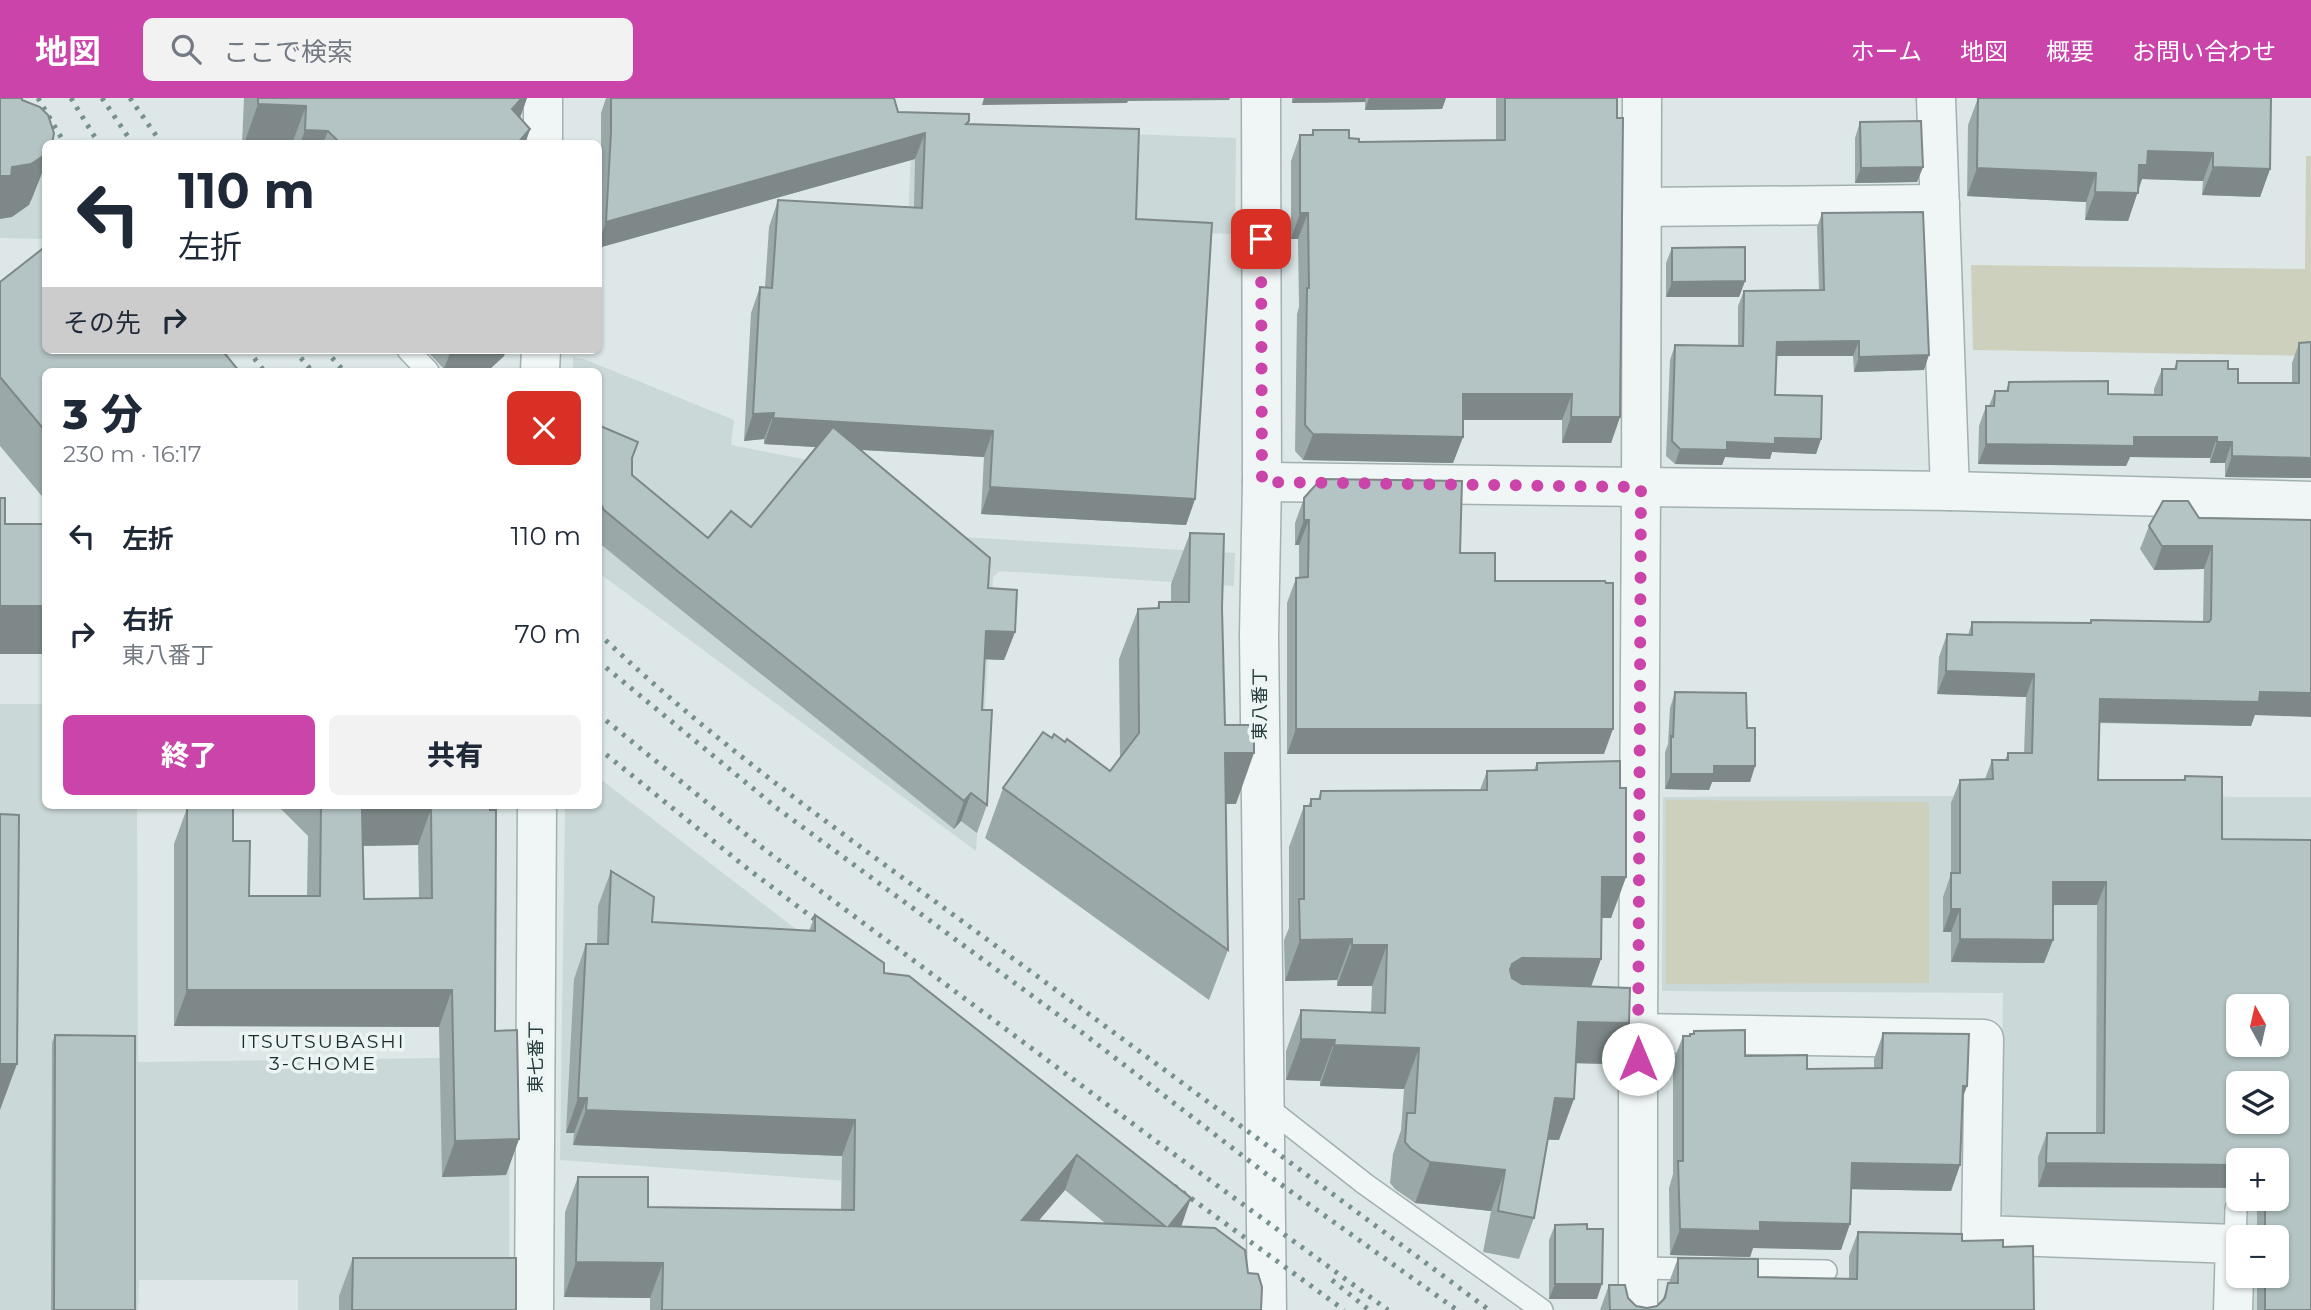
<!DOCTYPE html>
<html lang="ja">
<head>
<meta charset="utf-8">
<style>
  body { margin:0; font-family:Montserrat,"Noto Sans JP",sans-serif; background:#f2f2f3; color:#1f2937; height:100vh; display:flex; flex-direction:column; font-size:26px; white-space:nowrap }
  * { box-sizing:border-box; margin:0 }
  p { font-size:23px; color:#747a83 }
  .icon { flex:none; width:38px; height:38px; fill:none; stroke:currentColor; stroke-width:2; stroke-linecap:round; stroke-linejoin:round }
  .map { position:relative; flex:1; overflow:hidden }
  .sheet { position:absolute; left:42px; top:270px; width:560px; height:441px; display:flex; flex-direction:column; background:#fff; border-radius:10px; box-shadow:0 2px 5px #0004 }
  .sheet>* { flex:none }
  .banner { position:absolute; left:42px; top:42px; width:560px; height:214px; border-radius:10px; box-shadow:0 2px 5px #0004; background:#fff; color:#1f2937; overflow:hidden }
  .needle { width:46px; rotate:352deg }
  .fabs { position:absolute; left:2226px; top:896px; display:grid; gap:14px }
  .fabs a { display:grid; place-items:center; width:63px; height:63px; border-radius:10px; background:#fff; box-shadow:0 2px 5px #0004; font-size:35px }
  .pin { position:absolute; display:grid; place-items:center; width:60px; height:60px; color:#fff; margin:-30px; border-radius:14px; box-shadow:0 4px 10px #0006 }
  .me { position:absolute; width:77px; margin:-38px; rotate:0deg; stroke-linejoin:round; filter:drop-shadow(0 0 5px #0008) }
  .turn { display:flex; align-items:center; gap:24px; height:147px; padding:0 21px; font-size:32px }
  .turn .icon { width:91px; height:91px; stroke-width:2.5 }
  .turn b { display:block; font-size:49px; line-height:60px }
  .then { display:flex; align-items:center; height:66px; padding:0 21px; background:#0003; gap:14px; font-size:26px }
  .round { display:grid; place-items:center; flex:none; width:74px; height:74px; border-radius:10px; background:#f2f2f3 }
  .head { display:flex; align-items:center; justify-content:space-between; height:119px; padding:0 21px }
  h1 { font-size:42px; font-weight:800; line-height:52px }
  .cta { display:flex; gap:14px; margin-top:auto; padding:14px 21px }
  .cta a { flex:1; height:80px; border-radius:10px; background:#ca44aa; color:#fff; font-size:28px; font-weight:800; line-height:80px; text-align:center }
  .cta a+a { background:#f2f2f3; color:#1f2937 }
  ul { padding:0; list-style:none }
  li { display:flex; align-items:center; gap:21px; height:98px; padding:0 21px }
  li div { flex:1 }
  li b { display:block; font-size:26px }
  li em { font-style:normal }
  header { display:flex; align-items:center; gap:42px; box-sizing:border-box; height:98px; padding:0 35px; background:#ca44aa; color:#fff }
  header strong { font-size:33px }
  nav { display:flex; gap:38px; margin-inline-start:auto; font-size:24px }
  .search { width:490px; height:63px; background:#f2f2f3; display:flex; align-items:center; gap:18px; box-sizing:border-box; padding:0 24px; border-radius:10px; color:#747a83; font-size:26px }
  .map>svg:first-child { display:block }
</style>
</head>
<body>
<header>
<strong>地図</strong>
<div class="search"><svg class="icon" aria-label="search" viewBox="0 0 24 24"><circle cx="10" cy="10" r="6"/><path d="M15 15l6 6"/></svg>ここで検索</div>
<nav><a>ホーム</a><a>地図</a><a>概要</a><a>お問い合わせ</a></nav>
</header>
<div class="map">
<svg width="2311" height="1212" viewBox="0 0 2311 1212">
  <rect width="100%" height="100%" fill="#dde7e7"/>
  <g fill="#cbd8d8" fill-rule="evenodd">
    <path d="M0 20 45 80V141L0 140Z"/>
    <path d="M912 28 1236 40 1235 136 908 125Z"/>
    <path d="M573 259 584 261 734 322 731 347 808 362 928 437 1235 455 1234 488 1000 473 993 479 976 753 599 475 598 273H573Z"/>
    <path d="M0 606H45L46 707H137L138 964 510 959 509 1212H298V1182H139L138 1212H0Z"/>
    <path d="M599 680 907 916 900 1087 560 1062 565 707H598Z"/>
    <path d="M1943 698 2311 699V1212H2249V1178H2277V1139H2250L2249 1133 2014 1125 1999 1112 2003 895 1662 893 1663 699ZM2238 908H2277V947H2238ZM2238 985H2277V1024H2238ZM2238 1062H2277V1101H2238Z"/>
  </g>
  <g fill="#ced0be">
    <path d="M2306 58H2311V258L1973 252 1971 167 2305 171Z"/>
    <path d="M1666 702 1929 704V885L1666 886Z"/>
  </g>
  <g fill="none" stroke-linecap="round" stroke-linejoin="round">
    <g stroke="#a3b0b1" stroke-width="24">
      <g id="service">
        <path d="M408 252 428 273"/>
        <path d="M1263 1006 1365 1086 1542 1212"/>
        <path d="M2235 1146 2236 1111"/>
        <path d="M1638 1170 1826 1173"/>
      </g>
    </g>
    <g stroke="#a3b0b1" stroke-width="41">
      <g id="minor">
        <path d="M1261 0 1262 384 1259 537 1267 1212"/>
        <path d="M1936 0 1950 393"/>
        <path d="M543 46V0"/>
        <path d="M1643 109 1940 106"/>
        <path d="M540 273 541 252"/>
        <path d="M1641 389 1642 0"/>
        <path d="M534 1212 537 707"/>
        <path d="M1638 1212V935L1984 941 1981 1137 2235 1146 2233 1212"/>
      </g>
    </g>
    <g stroke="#a3b0b1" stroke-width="41">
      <g id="tertiary">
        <path d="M1262 384 1950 393 2311 403"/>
        <path d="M1638 935 1641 389"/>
      </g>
    </g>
    <use href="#service" stroke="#f0f5f5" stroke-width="21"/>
    <use href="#minor" stroke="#f0f5f5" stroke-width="38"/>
    <use href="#tertiary" stroke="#f0f5f5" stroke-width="38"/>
    <g stroke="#778f90" stroke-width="5" stroke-dasharray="3.5 7" stroke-linecap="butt">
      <path d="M38 0 65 46"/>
      <path d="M71 0 99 46"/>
      <path d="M102 0 133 46"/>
      <path d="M130 0 162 46"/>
      <path d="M248 252 264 273"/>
      <path d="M294 252 312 273"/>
      <path d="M325 252 344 273"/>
      <path d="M598 535C721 652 860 748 996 848 1161 969 1325 1090 1489 1212"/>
      <path d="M598 563 778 711 1080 933 1265 1075 1457 1212"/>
      <path d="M598 616 764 751 1156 1043 1388 1212"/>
      <path d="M598 650 748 771 829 832"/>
      <path d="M1174 1088 1344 1212"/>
      <path d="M1332 1182 1369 1212"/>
    </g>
  </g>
  <g fill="#9ba8a8" fill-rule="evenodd">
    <path d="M244 0H527L520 20 530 31 525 46H242Z"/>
    <path d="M606 0H894L898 14 969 23 968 26 1136 121 1195 401 1186 427 981 416 984 359 860 352 988 490 1015 534 1004 562 984 561 982 612 987 707 977 735 961 723 954 731 670 503 598 444V327L638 344 632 362V377L708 440 751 429 816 349 764 346V341L744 343 751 215 760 189H765L769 129 778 102 914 109 915 61 598 150V118L601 61V15Z"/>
    <path d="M1292 0H1446L1442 11 1365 12V4L1292 5Z"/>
    <path d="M1496 0H1617L1620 319 1611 345H1562V322H1463V339L1453 365 1303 362 1295 353 1297 216 1299 209 1298 141H1291V63L1300 37H1311L1313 32 1349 40 1359 44 1496 42Z"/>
    <path d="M1978 0H2271L2270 71 2260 99 2202 97 2203 83 2142 81 2128 123 2085 122 2086 104 1967 98 1968 27Z"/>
    <path d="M1860 24 1923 69 1917 84 1855 85V40Z"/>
    <path d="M1822 115 1924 272 1854 274 1853 258H1776L1775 297 1821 341 1816 356 1772 354 1770 361 1725 359 1722 367 1675 366 1666 358 1670 262 1675 247 1738 248V208L1744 193 1819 192 1817 129Z"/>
    <path d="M1672 150 1745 183 1739 199H1666V165Z"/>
    <path d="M0 184 46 273V403L0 348Z"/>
    <path d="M2311 244V380L2225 379V365H2210V360L2130 359 2126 368 1978 366 1979 328 1986 308H1989L1995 293H2006L2009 284 2108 296 2154 297V291L2162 271H2174L2177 263 2228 271 2238 285H2292V265L2299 245Z"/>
    <path d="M426 252H506L504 258 491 270 444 271Z"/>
    <path d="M1304 400 1460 455 1495 483 1604 656H1287V505L1296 480H1299V447H1295V425Z"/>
    <path d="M2199 420 2311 422 2251 628 2099 625 2098 682H2183L2185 678 2222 741 2311 1212H2257V1178H2277V1139H2257V1101H2277V1062L2038 1089V1059L2047 1035H2096L2097 807H2053V842L2044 865 1951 864V834H1943V799L1951 776V705L1960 682 1985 681 1992 662H2005L2008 655H2024L2026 599 1937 596 1939 559 1947 536 1968 537 1972 524 2090 525 2091 522 2203 524 2204 471 2154 472 2140 451 2149 428Z"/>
    <path d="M1190 435 1222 510 1225 627 1236 706H1226L1228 852 1209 902 985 740 1003 690 1052 640 1065 644 1110 673 1120 659 1119 561 1138 511 1157 510 1159 504H1171V486Z"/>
    <path d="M1675 594 1747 630 1755 668 1750 684H1712L1709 692 1665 691V654L1668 646 1670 610Z"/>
    <path d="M1537 665 1620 690 1626 779 1611 820H1601V861L1591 889 1614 966 1576 965 1559 1042H1548L1534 1120 1519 1161 1483 1154 1491 1113 1415 1105 1395 1091 1390 1085 1393 1056 1401 1032 1404 991 1320 988V983L1286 982V953L1301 912 1371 915 1372 888H1337V882L1285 883 1284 842 1289 830V749L1304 708H1308L1311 701H1318L1321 693 1480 692 1487 673 1534 672Z"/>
    <path d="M277 707H490L495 933 519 1041 506 1077 442 1079 439 929 174 928V746L187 710 233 743 249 798H307L308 738ZM418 747 419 800 364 801 363 748Z"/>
    <path d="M611 773 652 824 809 833 815 817 1181 1129 1248 1175 1261 1212H650V1200L564 1199 565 1114 578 1079 648 1109 841 1112 842 1058 573 1047 574 1035H566L574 881 586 846H597L598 808ZM1065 1092 1105 1125 1039 1122Z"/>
    <path d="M1694 933 1745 958 1807 971 1874 970V961L1883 935 1967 988 1962 1001 1960 1067 1951 1093 1851 1091 1841 1152 1753 1150 1750 1159 1670 1157 1669 1090 1673 1076V964L1683 938H1689L1690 936H1692Z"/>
    <path d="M55 937 135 1212H51L52 945Z"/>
    <path d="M1555 1127 1587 1131 1597 1201H1549V1142Z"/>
    <path d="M1858 1134 1962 1143 2003 1149 2034 1212H1600L1609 1187 1628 1200 1636 1208 1647 1210 1657 1208 1662 1203 1678 1160 1758 1179 1849 1181V1158Z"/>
    <path d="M353 1160 516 1212H339V1198Z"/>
  </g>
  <g fill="#7e8888">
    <path d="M522 0H527L514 36 512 11Z"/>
    <path d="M984 0H1230L1229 2 1128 3 1127 5 982 7Z"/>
    <path d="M1294 0H1366L1365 4 1292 5Z"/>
    <path d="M1369 0H1446L1442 11 1365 12Z"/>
    <path d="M258 6 306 8 292 46H244Z"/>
    <path d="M530 31 525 46H517Z"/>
    <path d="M305 32 328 33 323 46H300Z"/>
    <path d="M925 35 915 61 598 150V146L606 124Z"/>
    <path d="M2148 53 2213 55 2203 83 2142 81 2128 123 2085 122 2095 94 2139 67Z"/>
    <path d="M46 56V65L33 98 29 107 12 119 0 121V78L12 69Z"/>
    <path d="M1923 69 1917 84 1855 85 1861 70Z"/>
    <path d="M2213 69 2270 71 2260 99 2202 97Z"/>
    <path d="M1977 70 2096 75 2086 104 1967 98Z"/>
    <path d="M1300 115H1308L1298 141H1291Z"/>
    <path d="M1745 183 1739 199H1666L1672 184Z"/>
    <path d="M1859 243 1853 258H1771L1777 244Z"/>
    <path d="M451 252H506L504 258 491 270 444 271Z"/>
    <path d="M1929 257 1924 272 1854 274 1859 259Z"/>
    <path d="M1463 296H1572L1562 322H1454Z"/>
    <path d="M774 315 764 341 744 343 753 316Z"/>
    <path d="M1571 319H1620L1611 345H1562Z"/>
    <path d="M773 320 993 333 984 359 764 346Z"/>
    <path d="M1313 336 1463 339 1453 365 1303 362Z"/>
    <path d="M2134 339H2217L2210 360 2130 359 2126 368 1978 366 1986 346Z"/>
    <path d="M1775 340 1821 341 1816 356 1772 354 1770 361 1725 359 1722 367 1675 366 1680 351 1727 344Z"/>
    <path d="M2217 344H2232L2225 365H2210Z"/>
    <path d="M2232 358 2311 360V380L2225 379Z"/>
    <path d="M990 389 1195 401 1186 427 981 416Z"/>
    <path d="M1304 422H1309L1299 447H1295Z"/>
    <path d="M2162 448H2212L2204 471 2154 472Z"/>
    <rect x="0" y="508" width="46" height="48"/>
    <path d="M986 533 1015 534 1004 562 976 561Z"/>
    <path d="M1946 573 2034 576 2026 599 1937 596Z"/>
    <path d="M2260 594 2311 595V619L2255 617 2251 628 2091 624 2100 601Z"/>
    <path d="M1296 631H1613L1604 656H1287Z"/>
    <path d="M1225 655H1254L1236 706H1207Z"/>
    <path d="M1714 668H1755L1750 684H1712L1709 692 1665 691 1671 676Z"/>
    <path d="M971 695 961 723 954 731 964 703Z"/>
    <path d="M431 711 418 747 349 748 362 712Z"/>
    <path d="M1602 779H1626L1611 820H1587Z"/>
    <path d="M2053 784H2106L2097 807H2044Z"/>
    <path d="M1951 811H1960L1951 834H1943Z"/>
    <path d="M1352 841 1337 882 1285 883 1300 842Z"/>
    <path d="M1960 841 2053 842 2044 865 1951 864Z"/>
    <path d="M1352 847H1387L1372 888H1337Z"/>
    <path d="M1522 860 1601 861 1586 902 1497 907 1512 866Z"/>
    <path d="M187 892H452L439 929 174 928Z"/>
    <path d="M1578 924 1629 925 1614 966 1563 965Z"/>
    <path d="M1301 941 1335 942 1320 983 1286 982Z"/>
    <path d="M1334 947 1419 950 1404 991 1320 988Z"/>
    <path d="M0 966H17L0 1012Z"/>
    <path d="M1963 988H1967L1957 1014Z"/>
    <path d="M578 1000H587L574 1035H566Z"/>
    <path d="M1555 1000 1574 1001 1559 1042 1540 1041Z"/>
    <path d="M586 1012 855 1022 842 1058 573 1047Z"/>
    <path d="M519 1041 506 1077 442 1079 455 1043Z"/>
    <path d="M1077 1057 1065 1092 1009 1157 1022 1122Z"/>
    <path d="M1430 1064 1505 1072 1491 1113 1415 1105Z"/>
    <path d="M1852 1065 1960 1067 1951 1093 1842 1091Z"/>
    <path d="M2046 1065 2238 1067V1090L2038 1089Z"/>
    <path d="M1191 1100 1179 1135 1169 1128Z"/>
    <path d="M1760 1124 1850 1126 1841 1152 1753 1150 1750 1159 1670 1157 1680 1131Z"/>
    <path d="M576 1164 663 1165 650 1200 564 1199Z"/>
    <path d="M1555 1186H1602L1597 1201H1549Z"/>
  </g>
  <g fill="#b4c3c3" stroke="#7e8888" stroke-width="2" fill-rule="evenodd">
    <path d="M0 0H22V2L40 9 48 17 54 35 52 46H46V56L31 66 12 69 11 78H0Z"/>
    <path d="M258 0H522L512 11 530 31 517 46H341L328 33 305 32 306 8 258 6Z"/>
    <path d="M611 0H894L898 14 969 16V23L966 26 1139 31 1136 121 1212 125 1195 401 990 389 993 333 773 320 774 315 753 316 760 189 772 190 778 102 922 110 925 35 606 124 611 34Z"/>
    <path d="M1505 0H1617V20H1623L1620 319H1571L1572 296H1463V339L1313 336 1305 327 1307 190H1309L1308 115H1300V37H1313V32H1349V40L1359 41V44L1505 42Z"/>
    <path d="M1978 0H2271L2270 71 2213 69V55L2148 53 2147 67H2139L2138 95 2095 94 2096 75 1977 70Z"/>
    <path d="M1921 23 1923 69 1861 70 1860 24Z"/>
    <path d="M1923 114 1929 257 1859 259V243L1777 244 1775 297 1822 298 1821 341 1775 340V346L1727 344V352L1680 351 1672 343 1675 247 1743 248 1744 193 1824 192 1822 115Z"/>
    <path d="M46 148V252H222L239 273H46V334L0 279V184Z"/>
    <path d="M1745 149V183L1672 184V150Z"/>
    <path d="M2311 244V360L2232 358V344H2217V339H2134V348L1986 346V308H1994L1995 293H2008L2009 284 2108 283V296L2162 297V271H2176L2177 263H2228V271H2238V285H2299V245Z"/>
    <path d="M598 327 638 344 632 360V377L708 440 731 413 751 429 833 329 990 460 988 490 1017 492 1015 534 986 533 982 612H992L987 707 971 695 964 703 680 475 604 412 598 401Z"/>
    <path d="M1321 381 1462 383 1460 455H1495V483H1605L1606 485H1613V631H1296V480L1308 479 1309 422H1304V400Z"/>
    <path d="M0 400H5V426H46V508H0Z"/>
    <path d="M2163 403H2188L2199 420 2311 422V595L2260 594 2259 604 2100 601 2098 682H2185V678L2222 679V741L2311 742V1212H2265V1178H2277V1139H2265V1101H2277V1062H2238V1067L2046 1065 2047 1035H2104L2106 784H2053V842L1960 841V811H1951V775H1960V682L1993 681 1992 662H2008V655H2032L2034 576 1946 573 1947 536 1972 537V524L2091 525V522L2209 524 2211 521 2212 448H2162L2149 428ZM2238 908H2277V947H2238ZM2238 985H2277V1024H2238Z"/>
    <path d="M1190 435 1224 436 1222 510 1225 627H1254V655H1225L1228 852 1003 690 1043 634 1052 640 1054 636 1065 644 1067 641 1110 673 1139 635 1138 511 1159 510V504H1189Z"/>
    <path d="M1675 594 1746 595 1747 630H1755V668H1714V676H1671V638L1673 639Z"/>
    <path d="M1620 663V690H1626V779H1602L1601 861 1522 860 1512 866 1510 872 1512 880 1522 886 1630 890 1629 925 1578 924 1574 1001 1555 1000 1534 1120 1498 1113 1505 1072 1430 1064 1410 1050 1405 1044 1407 1015H1415L1419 950 1334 947 1335 942 1301 941V912L1385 915 1387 847H1352V841L1300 842 1299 801H1304V708H1311V701H1320L1321 693 1487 692V673L1537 672V665Z"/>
    <path d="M321 707H490V712H496L495 933 517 932 519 1041 455 1043 452 892H187V710H233V743H250L249 798H320ZM431 711 432 800 364 801 362 712Z"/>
    <path d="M0 716 19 717 17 966H0Z"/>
    <path d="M611 773 654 799 652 824 815 833V817L884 865V875L909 878 1191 1100 1169 1128 1215 1130 1245 1152 1248 1175 1258 1176 1262 1189 1261 1212H662L663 1165 576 1164 578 1079H648V1109L854 1112 855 1022 586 1012 587 1000H578L586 846H608ZM1077 1057 1165 1128 1022 1122Z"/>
    <path d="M1745 932V958L1807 957V971L1882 970 1883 935 1969 936 1967 988H1963L1960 1067 1852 1065 1850 1126 1760 1124V1133L1680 1131 1678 1063H1683V938H1690V936H1694V933Z"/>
    <path d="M55 937 135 938V1212H54Z"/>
    <path d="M1587 1126V1131H1603L1602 1186H1555V1127Z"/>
    <path d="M1858 1134 1962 1136V1143L2003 1142V1149L2033 1148 2034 1212H1610L1609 1187H1625L1628 1200 1636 1208 1647 1210 1657 1208 1665 1200 1668 1185H1678V1160L1758 1161V1179L1857 1181Z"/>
    <path d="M353 1160H516V1212H352Z"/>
  </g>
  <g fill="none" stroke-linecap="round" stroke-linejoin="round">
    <path stroke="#ca44aa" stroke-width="12" stroke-dasharray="0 21.6" d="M1261 141 1262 384 1641 389 1638 961"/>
  </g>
  <g text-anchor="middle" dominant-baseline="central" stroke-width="7" stroke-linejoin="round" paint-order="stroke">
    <g font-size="18" fill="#273c3d" stroke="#ecf4f4">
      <text transform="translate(1260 606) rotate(-90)">東八番丁</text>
      <text transform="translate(536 959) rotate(-90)">東七番丁</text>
    </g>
    <g font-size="19" letter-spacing="2" fill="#192c2d" stroke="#ecf4f4">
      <text x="323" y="943">ITSUTSUBASHI<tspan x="323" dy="22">3-CHOME</tspan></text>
    </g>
  </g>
</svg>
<div class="fabs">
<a><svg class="needle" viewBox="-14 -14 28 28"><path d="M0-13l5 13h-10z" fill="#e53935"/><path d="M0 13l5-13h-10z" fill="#747a83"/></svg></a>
<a><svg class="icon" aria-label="layers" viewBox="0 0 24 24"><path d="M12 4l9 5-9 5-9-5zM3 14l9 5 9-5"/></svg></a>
<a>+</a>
<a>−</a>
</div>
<div class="pin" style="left:1261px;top:141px;background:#d93025"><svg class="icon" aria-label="arrive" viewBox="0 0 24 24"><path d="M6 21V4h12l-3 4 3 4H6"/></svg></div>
<svg class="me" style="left:1638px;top:961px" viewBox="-20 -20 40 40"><circle r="19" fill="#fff"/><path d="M0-13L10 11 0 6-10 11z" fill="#ca44aa"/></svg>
<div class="banner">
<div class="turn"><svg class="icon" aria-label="left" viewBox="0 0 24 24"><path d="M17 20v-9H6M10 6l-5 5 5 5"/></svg><div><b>110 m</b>左折</div></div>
<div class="then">その先<svg class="icon" aria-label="right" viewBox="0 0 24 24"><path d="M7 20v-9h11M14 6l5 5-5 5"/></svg></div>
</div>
<section class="sheet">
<div class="head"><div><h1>3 分</h1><p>230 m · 16:17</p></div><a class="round" style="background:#d93025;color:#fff"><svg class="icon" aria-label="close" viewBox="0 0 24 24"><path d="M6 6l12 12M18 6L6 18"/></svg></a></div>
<ul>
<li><svg class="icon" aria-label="left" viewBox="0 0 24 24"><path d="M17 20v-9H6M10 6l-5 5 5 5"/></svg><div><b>左折</b></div><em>110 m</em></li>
<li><svg class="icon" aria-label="right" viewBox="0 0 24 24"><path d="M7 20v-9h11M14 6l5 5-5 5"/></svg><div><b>右折</b><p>東八番丁</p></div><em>70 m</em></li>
</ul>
<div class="cta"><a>終了</a><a>共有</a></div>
</section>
</div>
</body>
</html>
